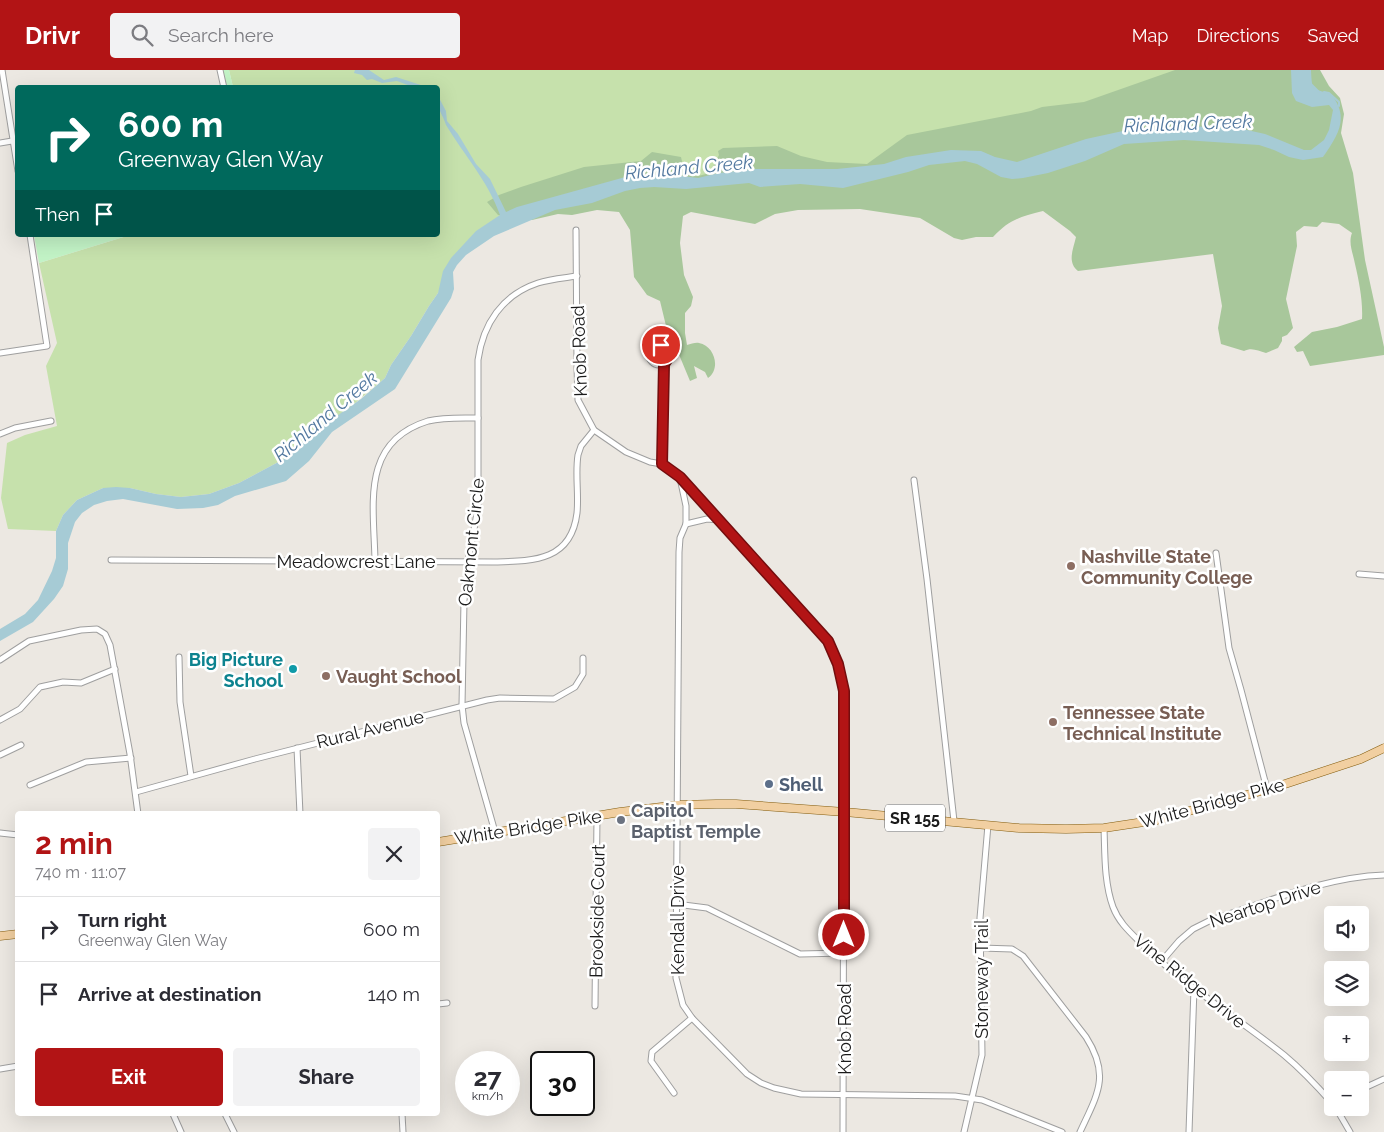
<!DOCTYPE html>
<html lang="en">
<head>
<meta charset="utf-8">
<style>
  body { margin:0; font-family:Raleway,sans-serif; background:#f2f2f3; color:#2b2b33; height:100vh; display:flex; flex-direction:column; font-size:19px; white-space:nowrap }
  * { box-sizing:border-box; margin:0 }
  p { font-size:16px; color:#7c7c81 }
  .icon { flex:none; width:28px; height:28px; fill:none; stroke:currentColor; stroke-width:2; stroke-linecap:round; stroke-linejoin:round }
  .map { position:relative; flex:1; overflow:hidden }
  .details { position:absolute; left:15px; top:741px; width:425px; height:305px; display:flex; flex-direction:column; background:#fff; border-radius:5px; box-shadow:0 5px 20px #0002 }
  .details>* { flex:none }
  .guide { position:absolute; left:15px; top:15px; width:425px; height:152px; border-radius:5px; box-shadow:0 5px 20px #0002; background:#00695c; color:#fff; overflow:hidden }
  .tools { position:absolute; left:1324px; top:836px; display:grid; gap:10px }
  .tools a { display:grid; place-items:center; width:45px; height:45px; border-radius:5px; background:#fff; box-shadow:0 5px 20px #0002; font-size:25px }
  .speed { position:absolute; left:455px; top:981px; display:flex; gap:10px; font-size:25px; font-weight:700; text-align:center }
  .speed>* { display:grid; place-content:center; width:65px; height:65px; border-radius:50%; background:#fff; box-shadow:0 5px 20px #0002; line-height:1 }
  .speed small { font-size:12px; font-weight:400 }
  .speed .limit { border:2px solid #111; border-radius:8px; background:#fff; color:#111 }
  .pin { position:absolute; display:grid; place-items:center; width:42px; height:42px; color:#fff; margin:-21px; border:2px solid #fff; border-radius:50%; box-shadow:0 1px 5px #0007 }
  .me { position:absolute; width:55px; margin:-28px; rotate:0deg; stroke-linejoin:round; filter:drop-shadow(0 0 4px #0008) }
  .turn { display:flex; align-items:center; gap:18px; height:105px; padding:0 20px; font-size:22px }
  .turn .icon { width:65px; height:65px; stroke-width:2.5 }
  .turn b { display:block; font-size:35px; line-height:42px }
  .then { display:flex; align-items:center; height:48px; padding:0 20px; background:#0003; gap:10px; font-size:19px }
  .round { display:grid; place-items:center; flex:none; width:52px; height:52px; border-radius:5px; background:#f2f2f3 }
  .headline { display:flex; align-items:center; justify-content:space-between; height:85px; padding:0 20px }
  h1 { font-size:30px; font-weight:700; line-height:38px; color:#b21415 }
  .action { display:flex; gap:10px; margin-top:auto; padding:10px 20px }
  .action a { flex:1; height:58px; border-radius:5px; background:#b21415; color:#fff; font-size:20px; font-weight:700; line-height:58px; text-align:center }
  .action a+a { background:#f2f2f3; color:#2b2b33 }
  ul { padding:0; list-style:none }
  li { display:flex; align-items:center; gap:15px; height:65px; padding:0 20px; border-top:1px solid #e1e1e2 }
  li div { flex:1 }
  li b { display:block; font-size:19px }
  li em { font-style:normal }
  header { display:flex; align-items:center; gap:30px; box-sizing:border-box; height:70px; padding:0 25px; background:#b21415; color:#fff }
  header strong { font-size:24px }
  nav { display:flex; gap:28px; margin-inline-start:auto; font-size:18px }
  .search { width:350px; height:45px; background:#f2f2f3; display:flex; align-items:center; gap:12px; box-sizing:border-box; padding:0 18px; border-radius:5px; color:#7c7c81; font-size:19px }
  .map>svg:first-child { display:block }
</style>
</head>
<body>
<header>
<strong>Drivr</strong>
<div class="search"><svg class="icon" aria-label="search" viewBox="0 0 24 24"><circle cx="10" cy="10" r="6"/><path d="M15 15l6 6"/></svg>Search here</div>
<nav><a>Map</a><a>Directions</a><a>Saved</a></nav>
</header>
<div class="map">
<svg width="1384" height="1062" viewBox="0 0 1384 1062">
  <rect width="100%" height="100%" fill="#ece8e2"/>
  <path fill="#c6e1ac" d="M229 0H1291L884 94 491 152 476 162 462 177 438 223 429 236 411 266 391 295 385 308 348 339 314 362 284 389 239 413 209 424 181 427 156 424 130 418H103L77 430 63 445 56 461 8 459 1 428 7 373 25 365 57 356 46 296 57 273 39 193 130 165H438V18L233 17Z"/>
  <path fill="#a8c79b" d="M1175 0H1320L1329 16 1340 28 1344 44 1341 63 1353 103 1365 190 1384 277V285L1310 296 1303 281 1297 282 1294 277 1312 262 1337 257 1362 249C1363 231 1359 211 1355 194 1353 183 1348 173 1352 163L1339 154 1322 152 1317 157 1304 156 1296 162 1297 176 1286 229 1293 258 1287 265 1282 267V271L1278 278 1266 283C1258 281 1252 277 1244 281L1221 274 1218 258 1222 236 1213 184 1078 201C1067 192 1073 180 1076 167L1070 161 1043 141C1020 147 1010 149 993 167H976L962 170 954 168 920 148 860 139 798 140 775 144 755 154 691 142 683 146 680 173 684 205 693 227 691 236 685 243V263L687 275C691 274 696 272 699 273 715 276 721 299 708 308L705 302 694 296 697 308 690 311 675 275 667 260 660 231 647 225 634 207 630 160 619 142 597 140 572 145 558 144 532 150 498 145 487 132 499 125 521 117 584 97 641 91 652 82 681 87 684 100 698 106 710 103 719 85 718 81 723 78 777 76 801 86 827 92 867 94 907 65 1031 41 1042 37 1084 32Z"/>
  <g fill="#c2f3c6">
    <path d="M223 0H229L233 17H227Z"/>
    <path d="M34 165H130L39 193Z"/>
  </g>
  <g fill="#a6cbd5">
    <path d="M355 0H369L384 10 396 7 427 17H413L397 11 382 13 372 9 367 10 362 5 354 3Z"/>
    <path d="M1291 0H1311C1312 22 1312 18 1331 24 1350 48 1338 65 1323 87L1303 90 1289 87 1274 80 1259 75 1184 70 1124 74 1085 91 1048 103 1023 108 1012 109 1001 107 977 94 965 91 929 95 908 102 843 118 800 114 760 117 749 113 686 119 654 117 640 118 625 121 592 133 555 140 494 166 466 185 457 195 453 202 454 219 451 228 395 319 332 362 309 391 286 411 235 426 218 435 203 438 177 439 123 429 107 431 94 435 82 443 75 452 68 473V499L63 516 54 529 33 552 0 571V559L25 544 38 530 52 501 56 488V461L63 445 77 430 103 418 116 417 130 418 156 424 181 427 209 424 239 413 284 389 314 362 361 329 385 308 391 295 411 266 429 236 438 223 443 201 451 188 476 161 500 145C488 111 464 85 446 55 442 42 437 41 438 26L446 41 447 51 458 64 476 94 490 109 506 142 517 137 629 106 667 104 698 108 719 103 755 99H837L884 94 906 87 951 80 981 81 995 87 1017 92 1086 69 1132 59 1186 56 1238 58 1265 64 1304 80H1311L1324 70 1329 60 1333 40 1329 35 1312 37 1296 31 1292 23Z"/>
  </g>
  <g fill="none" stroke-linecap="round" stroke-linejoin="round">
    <g stroke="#a6cbd5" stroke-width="2">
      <path d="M1312 15 1319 22"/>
      <path d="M1324 22 1329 23 1339 32V36"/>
    </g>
    <g stroke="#9f9f9f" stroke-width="7">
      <g id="minor">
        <path d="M2 0 18 101"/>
        <path d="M220 0 224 18"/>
        <path d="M0 73 18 70"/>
        <path d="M576 160 577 297 578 330 594 360 626 382 650 392 662 394 680 407 828 571 838 594 844 621 843 1062"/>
        <circle cx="659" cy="285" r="10"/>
        <path d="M0 283 47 276 30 165"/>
        <path d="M0 364 15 358 51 351"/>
        <path d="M662 394 664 294"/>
        <path d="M680 408 686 436V454L680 468 679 482 676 908 683 935 692 948 747 1004 761 1013 774 1018 801 1024 955 1026 982 1030 1062 1062"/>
        <path d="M914 410 927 509 954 751"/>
        <path d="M686 454 707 449 720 450"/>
        <path d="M1216 483 1229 578 1241 620 1267 719"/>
        <path d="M111 490 493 492C532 491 571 492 577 443 579 424 575 404 578 385L581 376 594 360"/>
        <path d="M375 491C374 435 360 372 428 351 444 347 462 348 478 348"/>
        <path d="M1359 504 1384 506"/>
        <path d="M179 587 180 632 191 706"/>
        <path d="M0 590 29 571 81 560 97 559 105 564 110 575 130 684 138 744"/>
        <path d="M0 650 20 639 40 617 63 612 81 613 115 599"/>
        <path d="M297 678 300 744"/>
        <path d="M0 685 21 675"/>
        <path d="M30 715 86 692 131 688"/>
        <path d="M136 722 255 689 487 630 500 628 554 629 575 617 583 604V588"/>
        <path d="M1104 758C1105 784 1104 812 1113 837 1119 853 1131 863 1143 875 1186 917 1238 948 1284 985 1302 1000 1317 1016 1332 1033"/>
        <path d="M495 762 464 653 462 635 464 531 468 491 478 438V290C483 254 502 225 538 213 550 209 564 208 577 206"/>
        <path d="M0 763 18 765"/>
        <path d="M676 834 707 838 800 884 844 883"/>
        <path d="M981 878 1012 879 1023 886 1086 967C1111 1006 1097 1025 1080 1062"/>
        <path d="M1161 892 1179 871 1193 859 1211 850C1267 832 1325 807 1384 805"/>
        <path d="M438 934 447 933"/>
        <path d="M595 936 597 746"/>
        <path d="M0 999 18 996"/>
        <path d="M1360 1020 1384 1009"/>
        <path d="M674 1023 651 991 652 982 692 948"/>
        <path d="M1336 1038 1350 1062"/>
        <path d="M173 1044 181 1062"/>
        <path d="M225 1044 234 1062"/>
        <path d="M402 1044 403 1062"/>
        <path d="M964 1062 982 985 980 848 988 755"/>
        <path d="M1189 1062 1194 918"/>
      </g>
    </g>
    <g stroke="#845d0f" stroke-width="9">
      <g id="primary">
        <path d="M438 772 620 742 678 735 716 734H736L845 742 1019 758 1066 759 1104 758 1157 750 1282 715 1361 689 1384 678"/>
        <path d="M0 866 18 864"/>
      </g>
    </g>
    <use href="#minor" stroke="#fff" stroke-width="5"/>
    <use href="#primary" stroke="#f1cfa1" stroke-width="8"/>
  </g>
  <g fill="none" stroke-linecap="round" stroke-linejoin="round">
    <g stroke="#740d0e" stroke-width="12">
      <path id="route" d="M661 275C671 279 670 287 664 294L662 394 680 407 828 571 838 594 844 621V865"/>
    </g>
    <use href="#route" stroke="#b21415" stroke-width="9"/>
  </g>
  <g fill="#8d6e63" stroke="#fff" stroke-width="2">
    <circle cx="1071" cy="496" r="5"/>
    <circle cx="326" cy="606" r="5"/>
    <circle cx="1053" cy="652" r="5"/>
  </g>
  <circle fill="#0f9aa8" stroke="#fff" stroke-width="2" cx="293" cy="599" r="5"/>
  <circle fill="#5c6f8a" stroke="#fff" stroke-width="2" cx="769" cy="714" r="5"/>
  <circle fill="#6b7280" stroke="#fff" stroke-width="2" cx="621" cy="750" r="5"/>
  <g text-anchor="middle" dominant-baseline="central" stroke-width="5" stroke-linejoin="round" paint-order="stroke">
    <rect fill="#fff" stroke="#5f5f5f" stroke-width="1" x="885" y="734.5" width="60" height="27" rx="4"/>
    <g font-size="16" font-weight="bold" fill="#1b1b1b">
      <text x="915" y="748">SR 155</text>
    </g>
    <g font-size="18" fill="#1b1b1b" stroke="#fff">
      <text transform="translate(579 281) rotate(-92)">Knob Road</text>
      <text transform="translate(471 472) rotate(-84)">Oakmont Circle</text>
      <text x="356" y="491">Meadowcrest Lane</text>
      <text transform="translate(370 659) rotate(-14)">Rural Avenue</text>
      <text transform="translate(1212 733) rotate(-15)">White Bridge Pike</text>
      <text transform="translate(528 757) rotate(-9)">White Bridge Pike</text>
      <text transform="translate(1265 834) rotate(-18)">Neartop Drive</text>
      <text transform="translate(597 841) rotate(-89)">Brookside Court</text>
      <text transform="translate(677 850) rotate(-90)">Kendall Drive</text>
      <text transform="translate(981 909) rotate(-90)">Stoneway Trail</text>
      <text transform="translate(1190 911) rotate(39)">Vine Ridge Drive</text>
      <text transform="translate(844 959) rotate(-90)">Knob Road</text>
    </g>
    <g font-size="18" font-weight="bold" fill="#785e54" stroke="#fff" text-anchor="start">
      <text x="1081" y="486">Nashville State<tspan x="1081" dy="21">Community College</tspan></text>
      <text x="336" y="606">Vaught School</text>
      <text x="1063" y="642">Tennessee State<tspan x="1063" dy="21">Technical Institute</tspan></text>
    </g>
    <g font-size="18" font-weight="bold" fill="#0d838f" stroke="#fff" text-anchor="end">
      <text x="283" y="589">Big Picture<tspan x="283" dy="21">School</tspan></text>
    </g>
    <g font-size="18" font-weight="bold" fill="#4e5e75" stroke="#fff" text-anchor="start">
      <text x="779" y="714">Shell</text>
    </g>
    <g font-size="18" font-weight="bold" fill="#5b616d" stroke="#fff" text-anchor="start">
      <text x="631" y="740">Capitol<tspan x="631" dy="21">Baptist Temple</tspan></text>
    </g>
    <g font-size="19" font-style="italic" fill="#5379a0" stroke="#fff">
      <text transform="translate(1188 53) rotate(-2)">Richland Creek</text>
      <text transform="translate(689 97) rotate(-5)">Richland Creek</text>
      <text transform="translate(325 346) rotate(-40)">Richland Creek</text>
    </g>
  </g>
</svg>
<div class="tools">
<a><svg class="icon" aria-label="sound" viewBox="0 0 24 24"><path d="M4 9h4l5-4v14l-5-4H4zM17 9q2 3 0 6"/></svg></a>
<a><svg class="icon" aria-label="layers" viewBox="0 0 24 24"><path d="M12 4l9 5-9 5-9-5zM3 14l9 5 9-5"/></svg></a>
<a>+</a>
<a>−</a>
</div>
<div class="speed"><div>27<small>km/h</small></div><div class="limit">30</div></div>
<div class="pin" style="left:661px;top:275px;background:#d93025"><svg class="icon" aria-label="arrive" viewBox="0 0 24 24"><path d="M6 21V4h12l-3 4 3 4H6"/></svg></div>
<svg class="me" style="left:844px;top:865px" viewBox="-20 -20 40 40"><circle r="17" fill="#b21415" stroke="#fff" stroke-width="3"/><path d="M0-11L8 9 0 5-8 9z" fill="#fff"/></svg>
<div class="guide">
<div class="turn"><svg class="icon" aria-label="right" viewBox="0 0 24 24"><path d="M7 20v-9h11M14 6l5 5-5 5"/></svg><div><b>600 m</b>Greenway Glen Way</div></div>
<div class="then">Then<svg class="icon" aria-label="arrive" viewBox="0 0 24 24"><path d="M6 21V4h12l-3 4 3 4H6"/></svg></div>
</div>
<section class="details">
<div class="headline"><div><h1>2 min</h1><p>740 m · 11:07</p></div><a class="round"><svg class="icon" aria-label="close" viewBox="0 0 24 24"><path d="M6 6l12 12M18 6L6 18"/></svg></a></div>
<ul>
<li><svg class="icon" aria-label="right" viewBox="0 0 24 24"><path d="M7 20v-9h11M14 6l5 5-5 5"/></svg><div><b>Turn right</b><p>Greenway Glen Way</p></div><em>600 m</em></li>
<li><svg class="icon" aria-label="arrive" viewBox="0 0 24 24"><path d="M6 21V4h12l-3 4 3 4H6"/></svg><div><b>Arrive at destination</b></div><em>140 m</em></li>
</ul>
<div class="action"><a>Exit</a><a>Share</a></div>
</section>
</div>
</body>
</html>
